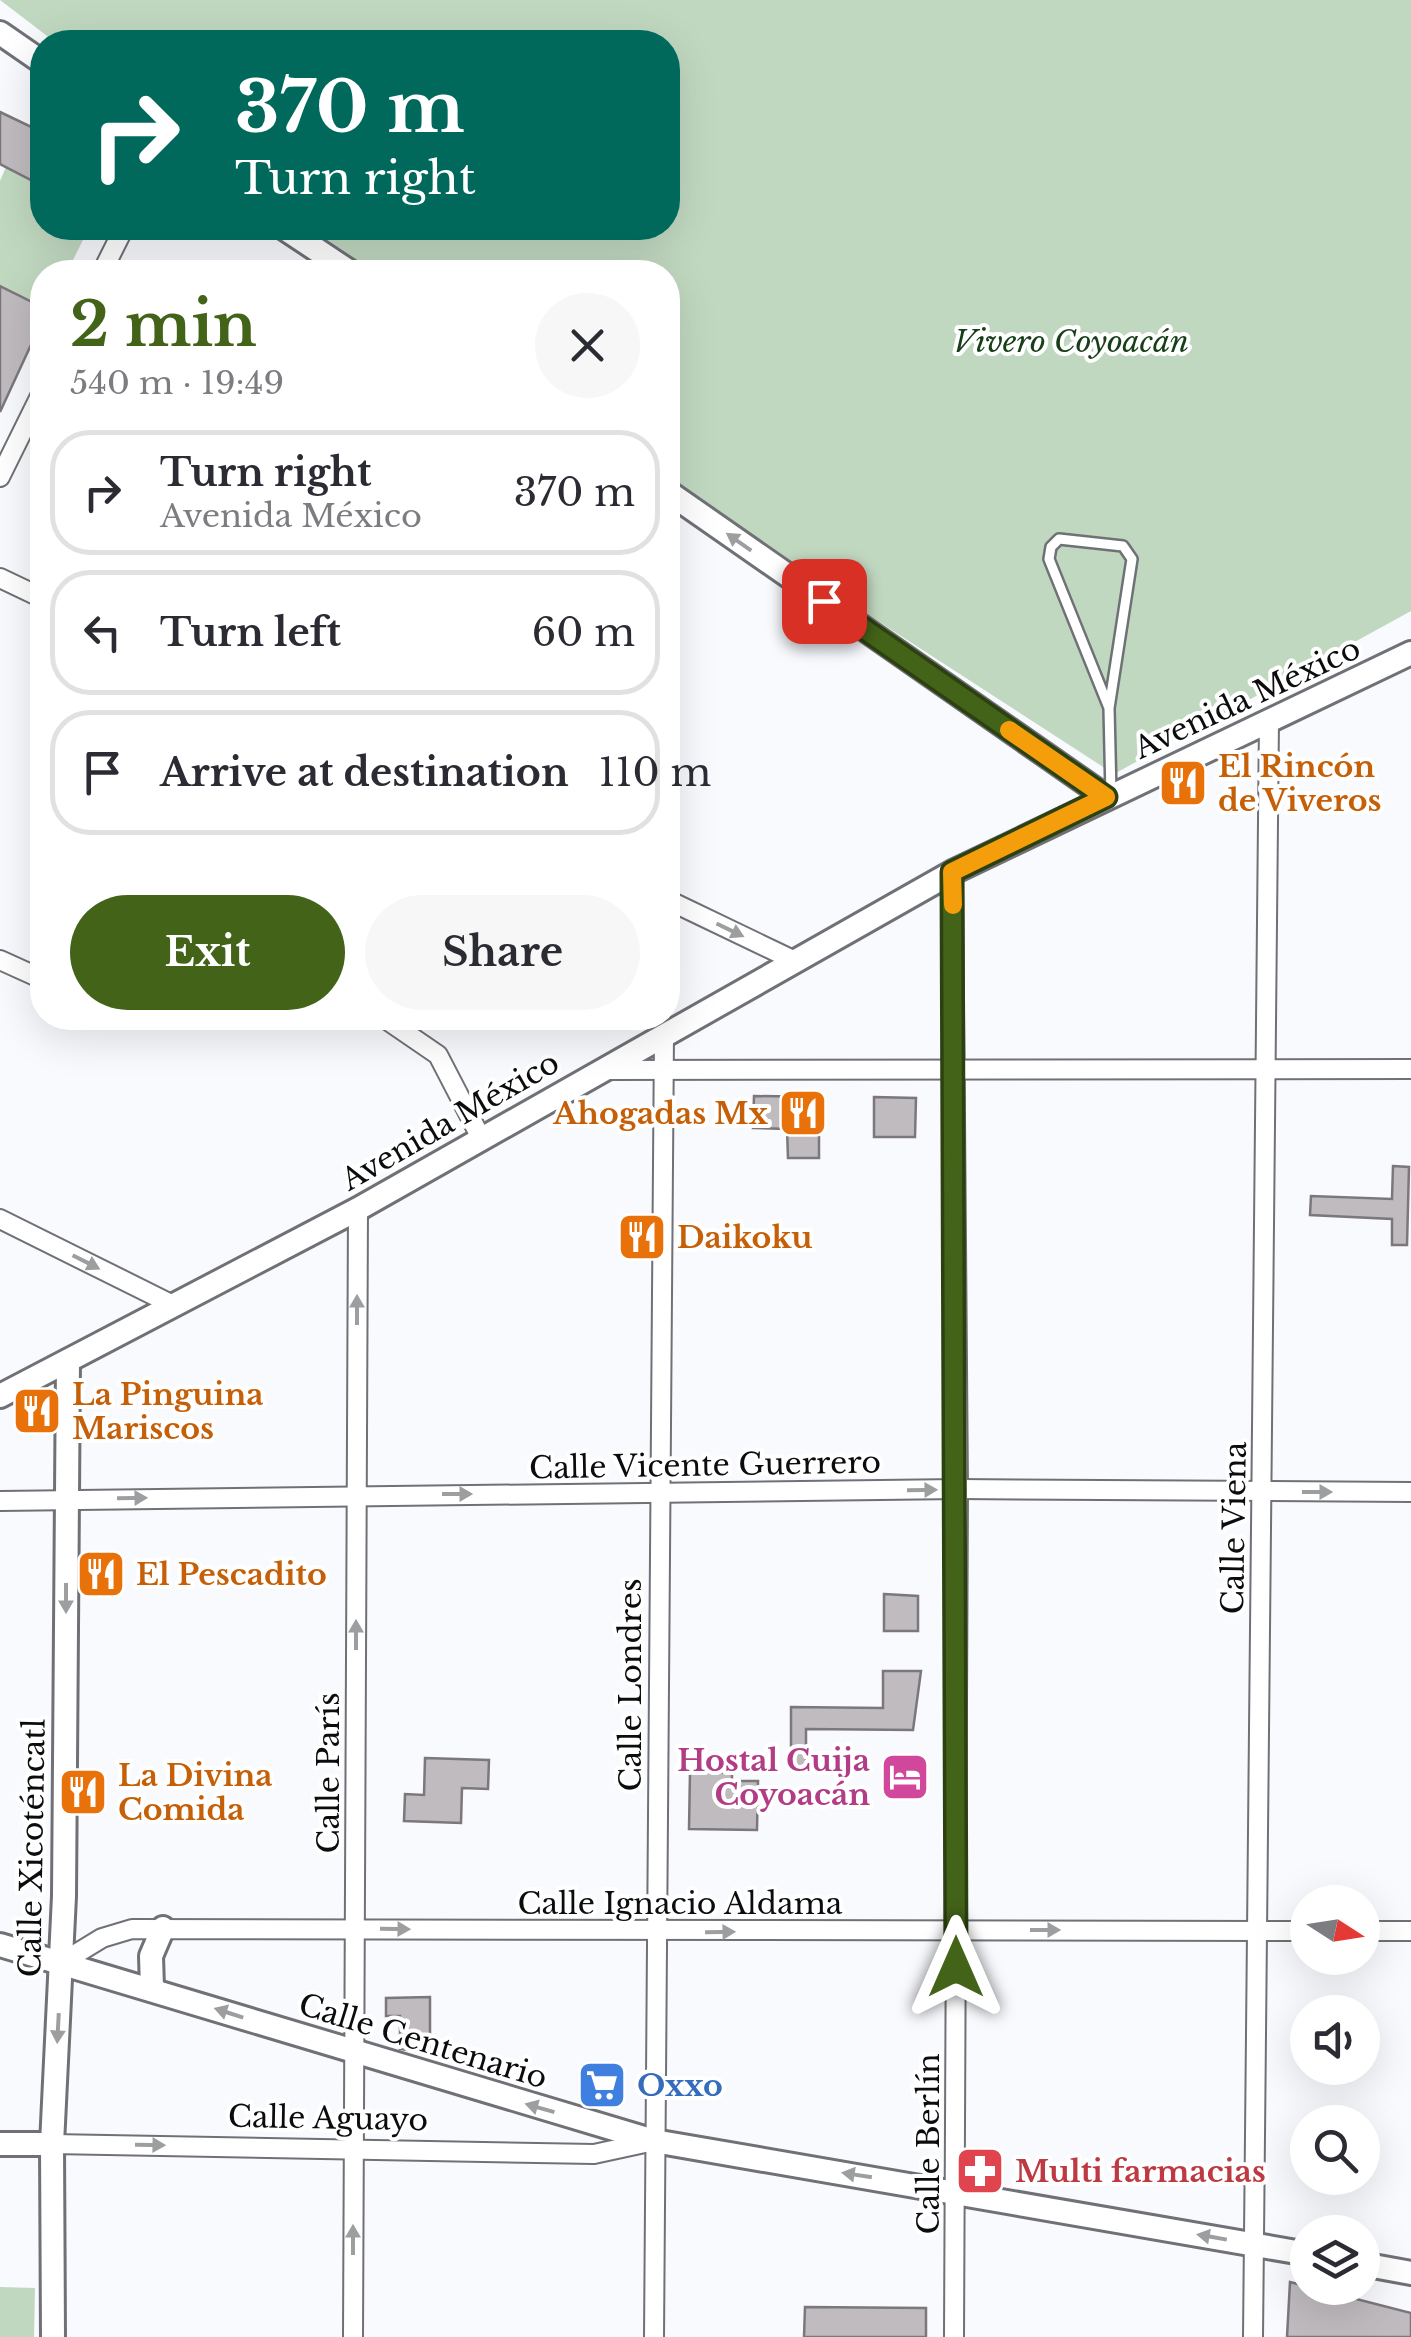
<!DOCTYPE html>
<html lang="en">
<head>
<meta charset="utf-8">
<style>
  body { margin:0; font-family:"Libre Baskerville",serif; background:#f7f7f7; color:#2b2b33; height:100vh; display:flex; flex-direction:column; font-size:38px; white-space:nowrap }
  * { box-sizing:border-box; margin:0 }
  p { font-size:32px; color:#7c7c81 }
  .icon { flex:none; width:55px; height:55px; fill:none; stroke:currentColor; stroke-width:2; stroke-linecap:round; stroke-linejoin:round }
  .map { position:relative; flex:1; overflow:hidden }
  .panel { position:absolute; left:30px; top:260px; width:650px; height:770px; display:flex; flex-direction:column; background:#fff; border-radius:40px; box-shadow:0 10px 40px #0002 }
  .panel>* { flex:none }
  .hud { position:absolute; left:30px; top:30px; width:650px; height:210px; border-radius:40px; box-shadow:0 10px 40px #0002; background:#00695c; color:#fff; overflow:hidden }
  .needle { width:65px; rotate:102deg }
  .fabs { position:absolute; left:1290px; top:1885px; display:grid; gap:20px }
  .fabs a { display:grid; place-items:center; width:90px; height:90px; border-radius:50%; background:#fff; box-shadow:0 10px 40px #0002; font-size:50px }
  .pin { position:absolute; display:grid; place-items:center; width:85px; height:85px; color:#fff; margin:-42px; border-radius:20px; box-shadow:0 5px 15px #0006 }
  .me { position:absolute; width:110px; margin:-55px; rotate:0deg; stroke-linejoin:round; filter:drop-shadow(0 0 8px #0008) }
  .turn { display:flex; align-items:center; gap:35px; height:210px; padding:0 40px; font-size:45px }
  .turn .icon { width:130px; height:130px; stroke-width:2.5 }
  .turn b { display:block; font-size:70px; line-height:85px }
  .round { display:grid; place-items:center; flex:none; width:105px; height:105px; border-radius:52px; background:#f7f7f7 }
  .summary { display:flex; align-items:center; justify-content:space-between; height:170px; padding:0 40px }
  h1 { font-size:60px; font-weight:700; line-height:75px; color:#436319 }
  .action { display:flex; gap:20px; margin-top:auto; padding:20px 40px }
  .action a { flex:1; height:115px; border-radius:60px; background:#436319; color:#fff; font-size:40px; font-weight:700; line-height:115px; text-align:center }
  .action a+a { background:#f7f7f7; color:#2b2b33 }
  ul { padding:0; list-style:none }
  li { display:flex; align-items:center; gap:30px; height:125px; margin:0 20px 15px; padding:0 20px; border:5px solid #e1e1e2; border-radius:40px }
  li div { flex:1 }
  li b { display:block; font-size:38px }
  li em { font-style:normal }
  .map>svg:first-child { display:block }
</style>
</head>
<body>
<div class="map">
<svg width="1411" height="2337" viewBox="0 0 1411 2337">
  <rect width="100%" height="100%" fill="#f8fafe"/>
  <g fill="#c1d8c0">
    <path d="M0 0H1411V611L1114 774 668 485V272H373L311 228H668V42H55Z"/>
    <path d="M6 167 42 186V228H61L67 233 74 228 86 234 67 272H42V307L0 286V181Z"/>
    <path d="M0 2287 35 2288 34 2337H0Z"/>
  </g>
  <g fill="#bfbbbf" stroke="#7b777b" stroke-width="2.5">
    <path d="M0 112 42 132V172L37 169 31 180 0 164Z"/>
    <path d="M0 286 42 307V321L0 412Z"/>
    <path d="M754 1096 819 1097V1158H788L787 1129 753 1128Z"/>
    <path d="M874 1097 916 1098 915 1137H874Z"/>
    <path d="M1393 1166 1409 1167 1407 1245H1392V1219L1310 1215 1311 1196 1392 1199Z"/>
    <path d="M884 1594 918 1596V1631H884Z"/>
    <path d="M883 1671H921L913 1730 806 1729V1772L791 1771V1707L883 1708Z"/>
    <path d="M425 1758 489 1760 488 1789 462 1788 461 1823 404 1821 405 1794 424 1795Z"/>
    <path d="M690 1772 732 1773V1781H758L757 1830 689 1829Z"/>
    <path d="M430 1997V2053L400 2049V2016H386V1998Z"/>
    <path d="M1290 2282 1411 2313V2337H1287Z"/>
    <path d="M805 2307 926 2308V2337H804Z"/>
  </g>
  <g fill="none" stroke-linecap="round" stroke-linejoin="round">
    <g stroke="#6f7176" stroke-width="14">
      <path id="lane" d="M1109 708 1049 559 1051 547 1059 539 1123 546 1132 559 1109 708 1111 795"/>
    </g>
    <g stroke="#6f7176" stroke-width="22">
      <g id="street">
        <path d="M102 272 124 228"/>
        <path d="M0 477 42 392"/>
        <path d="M0 578 42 598"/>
        <path d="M953 872 958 1489 954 2337"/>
        <path d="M668 900 793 960"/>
        <path d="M0 960 42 979"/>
        <path d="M384 1018 438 1055 481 1138"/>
        <path d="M602 1070 1411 1069"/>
        <path d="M0 1219 171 1304"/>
        <path d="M0 1501 958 1489 1411 1492"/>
        <path d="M1362 1931H1411"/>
        <path d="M61 1963 102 1938 132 1929 1308 1931"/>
        <path d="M52 2144 594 2154 654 2141"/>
        <path d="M353 2337 358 1209"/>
        <path d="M654 2337 664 1034"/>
        <path d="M1253 2337 1269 720"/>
      </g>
    </g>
    <g stroke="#6f7176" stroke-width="28">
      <g id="secondary">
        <path d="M0 33 42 62"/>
        <path d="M284 228 350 272"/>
        <path d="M668 492 1106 797"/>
        <path d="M0 1396 358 1209 953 872 1411 653"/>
        <path d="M0 1945 654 2141 1308 2254"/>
        <path d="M152 1988 151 1956 163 1928"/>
        <path d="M0 2144H52"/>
        <path d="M1362 2264 1411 2273"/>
        <path d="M53 2337 52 2144 64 1896 68 1361"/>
      </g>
    </g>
    <use href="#lane" stroke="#fff" stroke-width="9"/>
    <use href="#street" stroke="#fff" stroke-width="18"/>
    <use href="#secondary" stroke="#fff" stroke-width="22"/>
  </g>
  <defs><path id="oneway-solid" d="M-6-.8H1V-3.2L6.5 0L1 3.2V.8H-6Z" transform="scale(2.5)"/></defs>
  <g fill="#9d9e9f">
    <use href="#oneway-solid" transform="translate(739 542) rotate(-145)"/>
    <use href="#oneway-solid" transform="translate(730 930) rotate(26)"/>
    <use href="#oneway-solid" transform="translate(86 1262) rotate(27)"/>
    <use href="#oneway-solid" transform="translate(357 1310) rotate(-90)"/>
    <use href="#oneway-solid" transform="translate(922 1490) rotate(-1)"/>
    <use href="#oneway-solid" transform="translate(1317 1492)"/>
    <use href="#oneway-solid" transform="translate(457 1494)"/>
    <use href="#oneway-solid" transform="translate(132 1498) rotate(-1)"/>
    <use href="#oneway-solid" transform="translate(66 1598) rotate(90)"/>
    <use href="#oneway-solid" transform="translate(356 1635) rotate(-90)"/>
    <use href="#oneway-solid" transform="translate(395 1929) rotate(1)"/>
    <use href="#oneway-solid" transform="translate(1045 1930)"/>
    <use href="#oneway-solid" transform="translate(720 1932) rotate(-1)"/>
    <use href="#oneway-solid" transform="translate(229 2013) rotate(-162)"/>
    <use href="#oneway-solid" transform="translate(58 2028) rotate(93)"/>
    <use href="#oneway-solid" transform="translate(540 2108) rotate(-164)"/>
    <use href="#oneway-solid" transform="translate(150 2145) rotate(1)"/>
    <use href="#oneway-solid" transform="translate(857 2175) rotate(-171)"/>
    <use href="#oneway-solid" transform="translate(1212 2237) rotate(-170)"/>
    <use href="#oneway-solid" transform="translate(353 2240) rotate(-90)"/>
  </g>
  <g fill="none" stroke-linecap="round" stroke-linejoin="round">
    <g stroke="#2c4010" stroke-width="25">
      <path id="route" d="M824 601 1106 797 952 872 956 1967"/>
    </g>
    <use href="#route" stroke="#436319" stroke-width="18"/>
    <path stroke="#f59e0b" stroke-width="18" d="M953 905 952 872 1106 797 1009 730"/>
  </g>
  <defs>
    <g id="restaurant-square" transform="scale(2.5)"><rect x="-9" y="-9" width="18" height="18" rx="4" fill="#e8710a" stroke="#fff"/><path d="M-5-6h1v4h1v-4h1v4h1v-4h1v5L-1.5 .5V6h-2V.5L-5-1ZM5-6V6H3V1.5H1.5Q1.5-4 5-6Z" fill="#fff"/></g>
    <g id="hotel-square" transform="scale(2.5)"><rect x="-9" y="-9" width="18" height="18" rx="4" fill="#d1479c" stroke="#fff"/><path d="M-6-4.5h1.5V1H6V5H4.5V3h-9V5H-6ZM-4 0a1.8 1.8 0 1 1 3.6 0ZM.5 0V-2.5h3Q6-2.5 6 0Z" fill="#fff"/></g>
    <g id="supermarket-square" transform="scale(2.5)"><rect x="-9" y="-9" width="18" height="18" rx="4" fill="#3f7fe0" stroke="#fff"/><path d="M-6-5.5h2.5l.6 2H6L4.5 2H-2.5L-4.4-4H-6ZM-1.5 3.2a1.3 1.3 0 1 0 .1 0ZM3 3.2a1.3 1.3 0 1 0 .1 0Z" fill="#fff"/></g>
    <g id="pharmacy-square" transform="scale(2.5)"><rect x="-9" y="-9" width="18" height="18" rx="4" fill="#e0444e" stroke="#fff"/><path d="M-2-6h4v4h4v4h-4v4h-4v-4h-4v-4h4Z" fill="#fff"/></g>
  </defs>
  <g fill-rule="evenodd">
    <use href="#restaurant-square" x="1183" y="783"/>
    <use href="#restaurant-square" x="803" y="1113"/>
    <use href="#restaurant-square" x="642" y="1237"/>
    <use href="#restaurant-square" x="37" y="1411"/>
    <use href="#restaurant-square" x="101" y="1574"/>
    <use href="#hotel-square" x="905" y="1777"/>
    <use href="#restaurant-square" x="83" y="1792"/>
    <use href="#supermarket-square" x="602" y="2085"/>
    <use href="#pharmacy-square" x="980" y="2171"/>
  </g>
  <g text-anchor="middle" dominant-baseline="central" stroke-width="8" stroke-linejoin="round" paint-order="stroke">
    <g font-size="30" font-style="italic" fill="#173e19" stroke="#fff">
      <text x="1071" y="341">Vivero Coyoacán</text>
    </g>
    <g font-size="30" fill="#0b0c0e" stroke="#fff">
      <text transform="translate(1247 698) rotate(-25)">Avenida México</text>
      <text transform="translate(450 1121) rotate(-30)">Avenida México</text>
      <text transform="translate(705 1465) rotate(-1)">Calle Vicente Guerrero</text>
      <text transform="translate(1234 1528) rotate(-89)">Calle Viena</text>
      <text transform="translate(630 1685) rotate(-90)">Calle Londres</text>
      <text transform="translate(328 1773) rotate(-90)">Calle París</text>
      <text transform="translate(32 1848) rotate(-89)">Calle Xicoténcatl</text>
      <text x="680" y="1903">Calle Ignacio Aldama</text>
      <text transform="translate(423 2041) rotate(17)">Calle Centenario</text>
      <text transform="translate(328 2118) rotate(1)">Calle Aguayo</text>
      <text transform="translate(928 2144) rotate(-90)">Calle Berlín</text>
    </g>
    <g font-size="30" font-weight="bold" fill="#c56008" stroke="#fff" text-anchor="start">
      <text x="1218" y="766">El Rincón<tspan x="1218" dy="34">de Viveros</tspan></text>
      <text x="768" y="1113" text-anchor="end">Ahogadas Mx</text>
      <text x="677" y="1237">Daikoku</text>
      <text x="72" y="1394">La Pinguina<tspan x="72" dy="34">Mariscos</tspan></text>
      <text x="136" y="1574">El Pescadito</text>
      <text x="118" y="1775">La Divina<tspan x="118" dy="34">Comida</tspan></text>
    </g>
    <g font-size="30" font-weight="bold" fill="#b23c85" stroke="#fff" text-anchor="end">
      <text x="870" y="1760">Hostal Cuija<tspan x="870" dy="34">Coyoacán</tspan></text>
    </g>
    <g font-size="30" font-weight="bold" fill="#366cbe" stroke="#fff" text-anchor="start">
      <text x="637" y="2085">Oxxo</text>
    </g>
    <g font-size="30" font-weight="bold" fill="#be3a42" stroke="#fff" text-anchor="start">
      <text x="1015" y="2171">Multi farmacias</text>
    </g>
  </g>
</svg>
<div class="fabs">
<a><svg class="needle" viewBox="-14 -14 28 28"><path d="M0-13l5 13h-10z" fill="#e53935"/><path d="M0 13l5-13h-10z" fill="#7c7c81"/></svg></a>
<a><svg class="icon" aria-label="sound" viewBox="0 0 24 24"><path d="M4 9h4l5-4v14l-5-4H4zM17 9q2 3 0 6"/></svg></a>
<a><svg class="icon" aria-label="search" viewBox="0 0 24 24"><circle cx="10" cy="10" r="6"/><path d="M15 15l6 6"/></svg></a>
<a><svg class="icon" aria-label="layers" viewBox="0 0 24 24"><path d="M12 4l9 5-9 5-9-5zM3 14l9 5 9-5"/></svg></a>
</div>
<div class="pin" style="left:824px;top:601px;background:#d93025"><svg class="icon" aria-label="arrive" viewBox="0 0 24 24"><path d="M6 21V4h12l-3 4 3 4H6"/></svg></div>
<svg class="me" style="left:956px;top:1967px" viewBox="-20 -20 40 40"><path d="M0-17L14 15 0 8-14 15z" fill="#436319" stroke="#fff" stroke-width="4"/></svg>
<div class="hud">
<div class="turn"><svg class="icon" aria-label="right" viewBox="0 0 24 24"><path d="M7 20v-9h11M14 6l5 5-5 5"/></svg><div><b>370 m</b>Turn right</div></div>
</div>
<section class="panel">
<div class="summary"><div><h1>2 min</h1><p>540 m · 19:49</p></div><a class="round"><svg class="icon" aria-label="close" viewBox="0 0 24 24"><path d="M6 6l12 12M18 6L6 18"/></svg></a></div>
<ul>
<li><svg class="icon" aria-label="right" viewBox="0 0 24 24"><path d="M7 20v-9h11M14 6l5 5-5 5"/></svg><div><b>Turn right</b><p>Avenida México</p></div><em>370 m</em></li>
<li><svg class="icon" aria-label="left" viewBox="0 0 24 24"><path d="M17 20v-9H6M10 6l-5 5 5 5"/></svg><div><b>Turn left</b></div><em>60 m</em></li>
<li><svg class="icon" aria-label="arrive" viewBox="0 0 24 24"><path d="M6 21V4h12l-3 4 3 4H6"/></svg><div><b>Arrive at destination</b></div><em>110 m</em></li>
</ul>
<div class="action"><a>Exit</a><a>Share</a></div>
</section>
</div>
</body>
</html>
